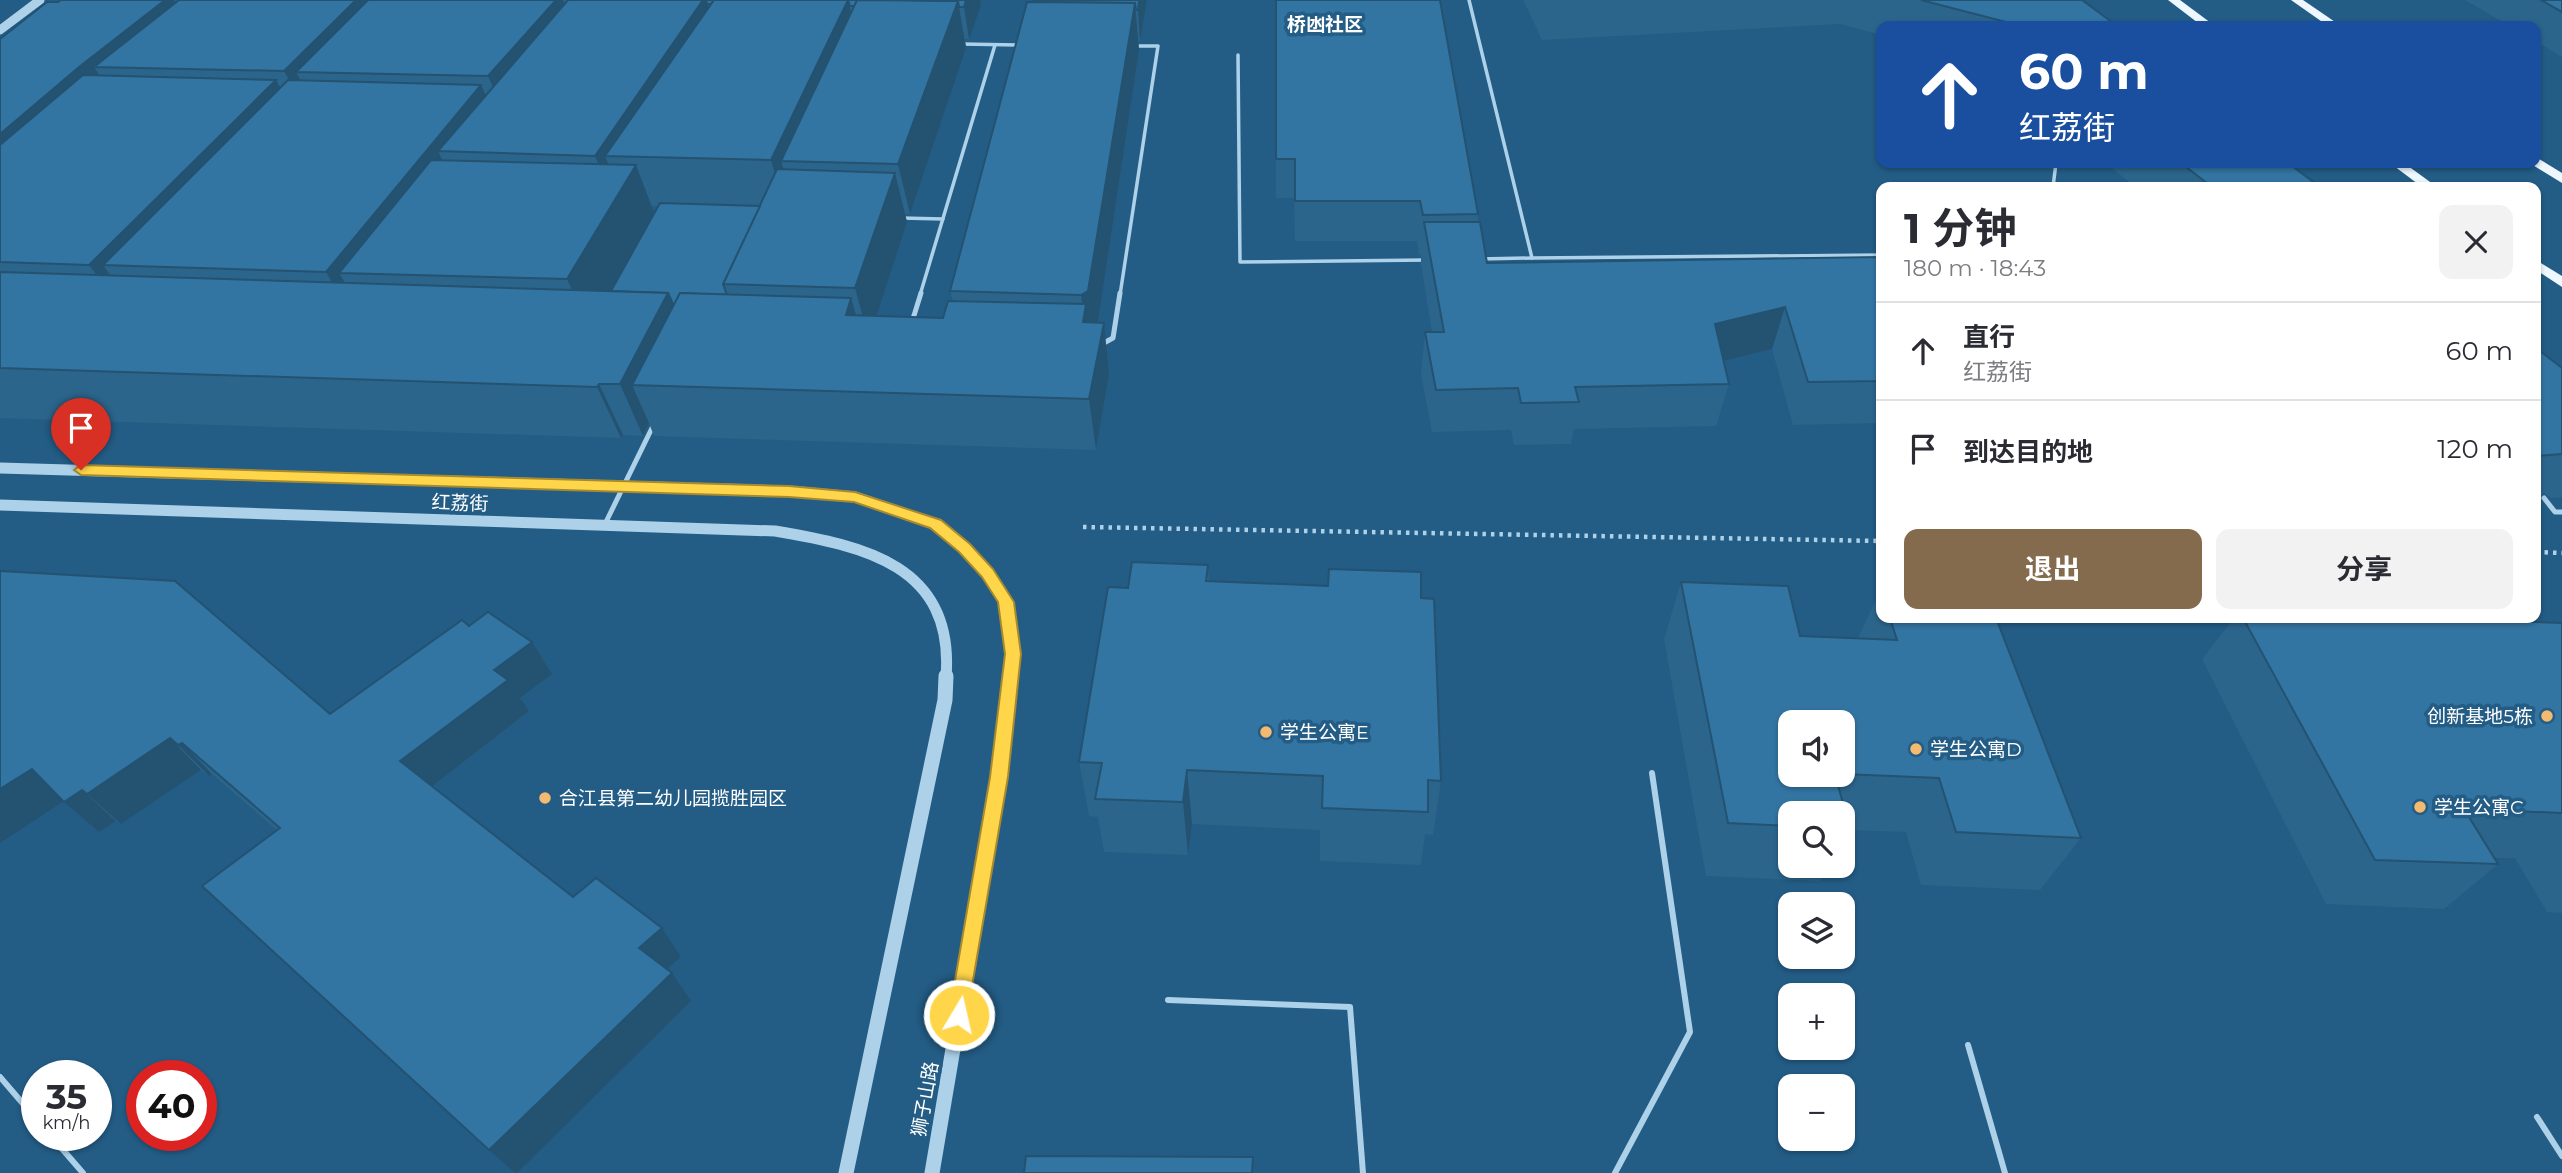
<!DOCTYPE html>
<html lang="zh">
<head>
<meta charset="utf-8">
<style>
  body { margin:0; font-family:Montserrat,"Noto Sans SC",sans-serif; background:#f2f2f3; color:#2b2b33; height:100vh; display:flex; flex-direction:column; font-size:26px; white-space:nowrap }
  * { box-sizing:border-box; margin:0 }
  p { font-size:23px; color:#7c7c81 }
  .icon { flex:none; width:38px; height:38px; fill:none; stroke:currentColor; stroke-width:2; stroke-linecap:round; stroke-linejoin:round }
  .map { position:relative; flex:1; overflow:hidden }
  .side { position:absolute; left:1876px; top:182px; width:665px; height:441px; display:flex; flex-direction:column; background:#fff; border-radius:14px; box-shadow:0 2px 5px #0004 }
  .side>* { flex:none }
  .guide { position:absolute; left:1876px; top:21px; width:665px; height:147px; border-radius:14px; box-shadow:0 2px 5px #0004; background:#1a4fa0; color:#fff; overflow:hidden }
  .tools { position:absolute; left:1778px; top:710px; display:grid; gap:14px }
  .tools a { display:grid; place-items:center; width:77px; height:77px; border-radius:14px; background:#fff; box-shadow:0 2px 5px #0004; font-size:35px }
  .speed { position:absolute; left:21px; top:1060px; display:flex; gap:14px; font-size:35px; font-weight:700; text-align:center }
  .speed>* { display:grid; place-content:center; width:91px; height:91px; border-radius:50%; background:#fff; box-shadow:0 2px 5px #0004; line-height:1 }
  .speed small { font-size:18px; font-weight:400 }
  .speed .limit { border:10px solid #d22; background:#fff; color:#111 }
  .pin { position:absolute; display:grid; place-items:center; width:60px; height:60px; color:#fff; margin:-72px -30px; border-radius:50% 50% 50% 0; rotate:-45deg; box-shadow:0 0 7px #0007 }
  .pin .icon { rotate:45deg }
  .me { position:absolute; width:77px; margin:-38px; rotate:9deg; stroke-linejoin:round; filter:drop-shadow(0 0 5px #0008) }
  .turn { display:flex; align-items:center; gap:24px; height:147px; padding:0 28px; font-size:32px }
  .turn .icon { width:91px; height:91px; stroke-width:2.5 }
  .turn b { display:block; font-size:49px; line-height:60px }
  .round { display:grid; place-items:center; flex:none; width:74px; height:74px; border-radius:14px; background:#f2f2f3 }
  .summary { display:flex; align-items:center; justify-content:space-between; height:119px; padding:0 28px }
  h1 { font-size:42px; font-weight:700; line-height:52px }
  .primary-button { display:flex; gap:14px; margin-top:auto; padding:14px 28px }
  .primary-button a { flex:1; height:80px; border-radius:14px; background:#856b4e; color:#fff; font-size:28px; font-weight:700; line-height:80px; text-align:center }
  .primary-button a+a { background:#f2f2f3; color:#2b2b33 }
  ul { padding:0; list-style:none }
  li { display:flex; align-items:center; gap:21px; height:98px; padding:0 28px; border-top:2px solid #e1e1e2 }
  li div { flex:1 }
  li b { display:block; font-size:26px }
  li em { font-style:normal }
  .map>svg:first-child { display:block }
</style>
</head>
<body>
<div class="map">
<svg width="2562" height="1173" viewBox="0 0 2562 1173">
  <rect width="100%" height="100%" fill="#235c85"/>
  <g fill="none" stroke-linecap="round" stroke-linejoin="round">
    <g stroke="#acd1e9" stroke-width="4.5" stroke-dasharray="3.5 5" stroke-linecap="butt">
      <path d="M1083 527 1881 541"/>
      <path d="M2536 552 2562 553"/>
    </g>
    <g stroke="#acd1e9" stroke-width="3.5">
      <path d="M1469 0 1532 258 1881 255"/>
      <path d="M961 44 1021 45"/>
      <path d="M1238 55 1240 262 1427 260"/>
      <path d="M2053 187 2056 163"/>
      <path d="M901 218 943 219"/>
      <path d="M1479 259 1532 258"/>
      <path d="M920 295 995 45"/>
      <path d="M1120 295 1158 46H1133"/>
    </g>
    <g stroke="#acd1e9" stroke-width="5">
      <path d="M912 322 921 293"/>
      <path d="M1102 344 1113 338 1120 293"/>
      <path d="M2544 498 2555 512H2562"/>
      <path d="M605 524 653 426"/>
    </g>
    <g stroke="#acd1e9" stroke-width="6">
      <path d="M1168 1000 1350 1007 1363 1173"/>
      <path d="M1968 1045 2005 1173"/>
      <path d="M0 1077 37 1120"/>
      <path d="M2537 1117 2562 1156"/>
      <path d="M51 1136 83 1173"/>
      <path d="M1615 1173 1690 1032 1652 773"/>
    </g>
    <path stroke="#acd1e9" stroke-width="9" d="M0 30 40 0"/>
    <g stroke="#acd1e9" stroke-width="11">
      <path d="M0 468 789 491 855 497 935 524 965 548 988 573 1006 602 1013 654 1010 677"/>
      <path d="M0 505 775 531C864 546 955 565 946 677"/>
    </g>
    <g stroke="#acd1e9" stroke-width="15">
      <path d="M846 1173 945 700 946 676"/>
      <path d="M932 1173 999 777 1011 676"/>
    </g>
    <g fill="#eff7fe" fill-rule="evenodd">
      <path d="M2168 0H2180L2215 26H2202Z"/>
      <path d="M2291 0H2303L2341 26H2328Z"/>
      <path d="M2536 157 2562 173V183L2531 164 2536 163Z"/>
      <path d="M2390 163H2404L2437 187H2422Z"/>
      <path d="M2536 260 2562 276V287L2536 270Z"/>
    </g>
  </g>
  <g fill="#2c658b" fill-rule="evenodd">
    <path d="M61 0H980L981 5 969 39H965L966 48 910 214H905L907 222 876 316 943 318 953 301 950 291 1034 0H1147L1140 41H1138L1139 50 1098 323 1109 374 1096 450 654 436 649 423 643 436 623 435 621 438 0 418V39ZM651 206H658L654 213Z"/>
    <path d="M1276 0 1478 214V222L1487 263 1881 257V423L1793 425 1772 349 1724 361 1729 384 1716 426 1574 429 1571 444 1514 445 1511 430 1432 432 1421 374 1425 332H1432L1421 264V255H1419L1417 241H1295L1294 198H1276Z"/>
    <path d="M1523 0H2082L2117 26H1881V35L1840 24 1542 40Z"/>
    <path d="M2465 0H2562V57L2536 41V26H2510Z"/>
    <path d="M2106 163H2296L2293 167 2320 187H2135Z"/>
    <path d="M2536 348 2562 368V497L2551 498 2544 493 2539 499H2536Z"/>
    <path d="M1208 565 1209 581 1421 598 1441 781 1433 835 1425 834 1421 865 1320 861V830L1192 824 1188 855 1104 852 1098 817 1089 816 1079 762 1128 588Z"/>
    <path d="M0 571 330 714 469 626 532 642 552 674 520 698 529 711 432 787 573 897 662 928 681 957 667 969 672 973 691 1001 517 1173H515L489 1150 277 830 212 774 209 776 201 770 121 824 116 821 99 832 64 802Z"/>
    <path d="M1681 582 1800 636 1858 638 1881 589V618H1996L2081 838 2040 890 1921 885 1906 832 1849 830 1843 841V814H1790V866H1829L1820 881 1706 876 1664 639ZM1843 723V775H1790Z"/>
    <path d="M2234 618H2415L2562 623V913L2547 912 2515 858H2493L2498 864 2444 909 2326 904 2202 659Z"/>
  </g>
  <g fill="#245271">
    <path d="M165 0H174L199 42 94 67 121 108 0 216V134L79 67Z"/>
    <path d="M356 0H367L386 39 296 72 318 112 311 120 284 71Z"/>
    <path d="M556 0H563L579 42 510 125 488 76Z"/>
    <path d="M703 0H706L720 44 605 156 620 192 636 165 655 215 590 330 567 279 614 202 595 156Z"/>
    <path d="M848 0 859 46 781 161 792 197 786 210 771 160Z"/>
    <path d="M966 0H980L981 5 969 39 964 7Z"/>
    <path d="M1139 0H1147L1140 41 1138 10Z"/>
    <path d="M958 1 966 48 910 214 898 164Z"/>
    <path d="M1135 3 1139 50 1095 342 1083 322 1084 317 1081 295Z"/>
    <path d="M276 80 303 128 103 265 134 308 127 316 89 265Z"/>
    <path d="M481 85 503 133 438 151 458 192 339 273 364 314 356 323 326 272Z"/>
    <path d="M895 173 907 222 869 339 855 288Z"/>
    <path d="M668 293 688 344 632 385 649 423 643 436 620 384Z"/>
    <path d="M851 298 866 349 846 315Z"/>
    <path d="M1785 307 1772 349 1703 366 1715 324Z"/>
    <path d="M1104 323 1109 374 1096 450 1089 399Z"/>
    <path d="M599 384 623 435 621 438 597 387Z"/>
    <path d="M532 642 552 674 520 698 529 711 425 792 400 761 494 670Z"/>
    <path d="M170 738 201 770 121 824 87 794Z"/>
    <path d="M182 743 212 774 209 776 178 745Z"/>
    <path d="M32 769 67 799 0 843V789Z"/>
    <path d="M1187 770 1192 824 1188 855 1183 802Z"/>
    <path d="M82 790 116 821 99 832 64 802Z"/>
    <path d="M662 928 681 957 659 976 639 948Z"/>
    <path d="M672 973 691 1001 517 1173H515L489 1150Z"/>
  </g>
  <g fill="#3375a2" stroke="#245271" stroke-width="2">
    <path d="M61 0H165L79 67 0 134V39L47 2H58Z"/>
    <path d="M179 0H356L284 71 94 67Z"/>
    <path d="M368 0H556L488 76 296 72Z"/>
    <path d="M568 0H703L595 156 438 151Z"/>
    <path d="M706 0H714L711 4H707Z"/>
    <path d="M714 0H848L771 160 605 156Z"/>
    <path d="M848 0H857L855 6H850Z"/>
    <path d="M857 0 958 1 898 164 781 161Z"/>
    <path d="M908 0H966L964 7H959L958 1Z"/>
    <path d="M1034 0H1139L1138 10H1136L1135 3 1033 2Z"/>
    <path d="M1276 0H1440L1478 214 1423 215 1420 201H1295V159H1276Z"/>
    <path d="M1921 0H2082L2117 26H2012L2006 22Z"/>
    <path d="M2541 0H2562V12Z"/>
    <path d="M1027 2 1135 3 1088 291 1081 295 950 291Z"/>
    <path d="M83 75 276 80 89 265 0 262V145Z"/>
    <path d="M288 80 481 85 326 272 103 265Z"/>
    <path d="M431 160 636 165 567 279 339 273Z"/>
    <path d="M2181 163H2288L2320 187H2212Z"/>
    <path d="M777 169 895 173 855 288 723 284Z"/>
    <path d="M660 203 760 206 723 284 727 295 680 293 674 306 668 293 611 291Z"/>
    <path d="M1424 222H1480L1487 263 1881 257V381L1808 382 1785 307 1715 324 1729 384 1575 387 1579 402 1521 403 1518 388 1436 390 1425 332H1444Z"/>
    <path d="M0 272 668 293 620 384H599L597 387 0 368Z"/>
    <path d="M680 293 851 298 846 315 943 318 948 301 1086 304 1083 322 1104 323 1089 399 632 385Z"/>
    <path d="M2536 348 2562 368V454L2536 456Z"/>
    <path d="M1132 562 1208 565 1206 581 1328 586 1329 569 1421 572V598L1434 599 1441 781 1428 780V812L1322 808 1323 776 1187 770 1183 802 1095 799 1102 763 1079 762 1108 587 1128 588Z"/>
    <path d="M0 571 175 581 330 714 462 620 469 626 488 612 532 642 494 670 508 680 400 761 573 897 596 878 662 928 639 948 672 973 489 1150 202 886 280 828 182 743 178 745 170 738 87 794 82 790 64 802 32 769 0 789Z"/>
    <path d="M1681 582 1788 586 1800 636 1897 640 1890 618H1996L2081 838 1956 832 1939 778 1843 774V723H1790V775H1835L1850 828H1843V814H1790V826L1728 823Z"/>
    <path d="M2243 618H2415L2562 623V813L2464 809 2498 864 2375 860Z"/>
    <path d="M1026 1156 1253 1157 1252 1173H1024Z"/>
  </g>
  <path fill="#ffd54a" stroke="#a68a30" stroke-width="2" d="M81 465 789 486 855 492 941 520 970 544 993 569 1014 602 1021 654 1008 777 966 1021 959 1024 952 1021 949 1015 990 777 1005 654 998 602 982 577 959 552 930 528 854 502 789 497 81 475 74 470Z"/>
  <g fill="#f4ba6f" stroke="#235c85" stroke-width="2.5">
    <circle cx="2547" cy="716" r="7"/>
    <circle cx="1266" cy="732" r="7"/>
    <circle cx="1916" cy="749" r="7"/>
    <circle cx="545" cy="798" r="7"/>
    <circle cx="2420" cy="807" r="7"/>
  </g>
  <g text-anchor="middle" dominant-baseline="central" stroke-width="7" stroke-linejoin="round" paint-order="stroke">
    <g font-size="19" font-weight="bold" fill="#fff" stroke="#235c85">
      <text x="1325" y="24">桥凼社区</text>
    </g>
    <g font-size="19" fill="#fff" stroke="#235c85">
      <text transform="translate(460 503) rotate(2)">红荔街</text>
      <text transform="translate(925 1099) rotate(-80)">狮子山路</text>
    </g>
    <g font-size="19" fill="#fff" stroke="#235c85" text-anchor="start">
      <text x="2533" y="716" text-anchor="end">创新基地5栋</text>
      <text x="1280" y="732">学生公寓E</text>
      <text x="1930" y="749">学生公寓D</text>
      <text x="559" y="798">合江县第二幼儿园揽胜园区</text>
      <text x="2434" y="807">学生公寓C</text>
    </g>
  </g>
</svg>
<div class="tools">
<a><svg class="icon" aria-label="sound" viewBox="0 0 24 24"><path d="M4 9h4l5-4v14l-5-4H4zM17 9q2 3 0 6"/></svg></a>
<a><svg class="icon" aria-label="search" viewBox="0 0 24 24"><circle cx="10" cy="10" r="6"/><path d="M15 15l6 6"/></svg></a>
<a><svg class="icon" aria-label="layers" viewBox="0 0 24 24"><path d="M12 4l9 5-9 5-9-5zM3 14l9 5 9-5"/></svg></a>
<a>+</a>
<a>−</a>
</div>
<div class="speed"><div>35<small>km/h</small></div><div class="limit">40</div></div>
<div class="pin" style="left:81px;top:470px;background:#d93025"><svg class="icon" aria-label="arrive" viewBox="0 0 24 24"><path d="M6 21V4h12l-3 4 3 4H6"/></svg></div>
<svg class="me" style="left:959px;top:1015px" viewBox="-20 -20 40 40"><circle r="17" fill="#ffd54a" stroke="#fff" stroke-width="3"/><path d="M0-11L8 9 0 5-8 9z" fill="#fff"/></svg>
<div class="guide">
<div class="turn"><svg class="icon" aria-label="ahead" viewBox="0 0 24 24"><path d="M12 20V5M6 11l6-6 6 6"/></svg><div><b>60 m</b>红荔街</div></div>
</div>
<section class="side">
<div class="summary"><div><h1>1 分钟</h1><p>180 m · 18:43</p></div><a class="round"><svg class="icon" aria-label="close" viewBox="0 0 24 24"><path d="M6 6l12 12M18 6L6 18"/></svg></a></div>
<ul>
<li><svg class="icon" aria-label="ahead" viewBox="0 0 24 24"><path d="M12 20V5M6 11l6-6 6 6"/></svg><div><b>直行</b><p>红荔街</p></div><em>60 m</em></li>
<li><svg class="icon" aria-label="arrive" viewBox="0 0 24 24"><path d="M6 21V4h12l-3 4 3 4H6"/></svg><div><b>到达目的地</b></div><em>120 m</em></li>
</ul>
<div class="primary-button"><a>退出</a><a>分享</a></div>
</section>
</div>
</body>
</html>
